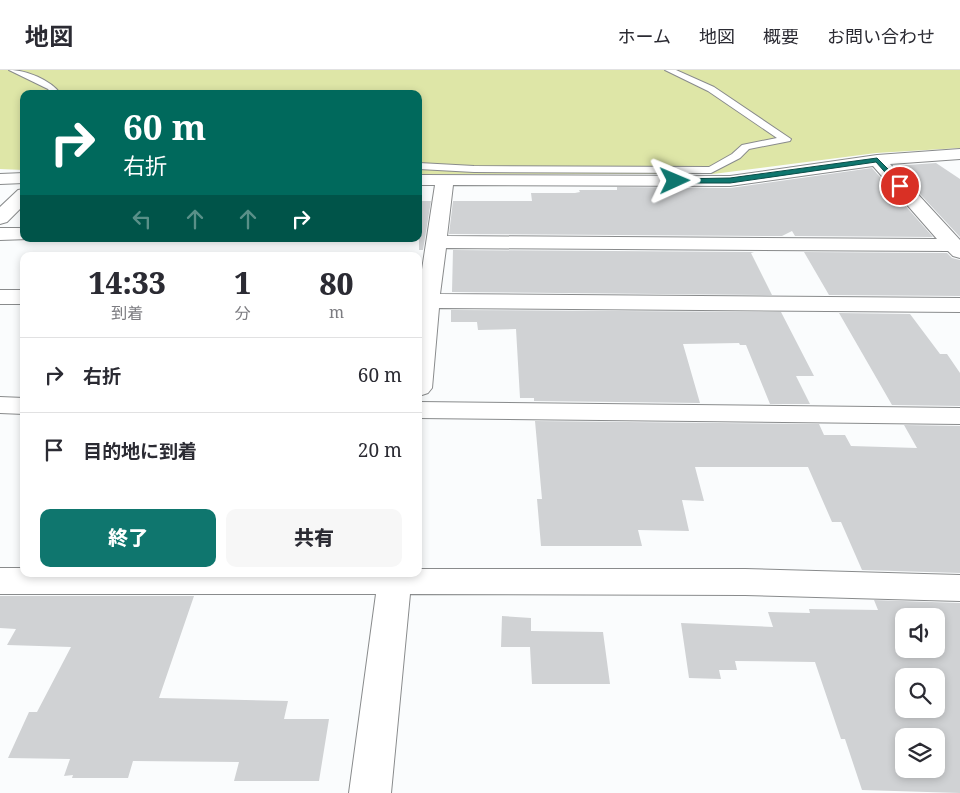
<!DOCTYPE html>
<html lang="ja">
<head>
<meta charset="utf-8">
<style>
  body { margin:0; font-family:"Noto Serif","Noto Sans JP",serif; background:#f7f7f7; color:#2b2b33; height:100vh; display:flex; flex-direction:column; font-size:19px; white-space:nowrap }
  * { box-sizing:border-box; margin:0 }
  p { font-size:16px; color:#7c7c81 }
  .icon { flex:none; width:28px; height:28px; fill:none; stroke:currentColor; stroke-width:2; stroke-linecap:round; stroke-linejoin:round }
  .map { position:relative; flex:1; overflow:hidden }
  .drawer { position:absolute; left:20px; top:182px; width:402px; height:325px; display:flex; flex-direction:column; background:#fff; border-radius:10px; box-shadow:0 2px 8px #0003 }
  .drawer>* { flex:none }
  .banner { position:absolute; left:20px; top:20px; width:402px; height:152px; border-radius:10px; box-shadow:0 2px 8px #0003; background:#00695c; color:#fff; overflow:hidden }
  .tools { position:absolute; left:895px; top:538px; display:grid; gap:10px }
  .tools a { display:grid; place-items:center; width:50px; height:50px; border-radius:10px; background:#fff; box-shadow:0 2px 8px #0003; font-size:25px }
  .pin { position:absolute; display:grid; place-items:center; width:42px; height:42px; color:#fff; margin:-21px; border:2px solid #fff; border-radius:50%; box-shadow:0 1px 5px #0007 }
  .me { position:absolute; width:55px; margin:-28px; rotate:89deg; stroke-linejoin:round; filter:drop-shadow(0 0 4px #0008) }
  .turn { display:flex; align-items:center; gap:18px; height:105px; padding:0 20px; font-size:22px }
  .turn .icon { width:65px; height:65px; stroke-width:2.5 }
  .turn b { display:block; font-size:35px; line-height:42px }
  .lanes { display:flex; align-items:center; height:48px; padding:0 20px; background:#0003; justify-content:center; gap:25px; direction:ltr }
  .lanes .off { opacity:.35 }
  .eta { display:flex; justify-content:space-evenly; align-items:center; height:85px; text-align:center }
  .eta b { font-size:30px; font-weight:800; line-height:35px }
  .primary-button { display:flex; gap:10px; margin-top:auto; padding:10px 20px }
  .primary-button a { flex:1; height:58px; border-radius:10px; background:#0f766e; color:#fff; font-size:20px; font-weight:800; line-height:58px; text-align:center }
  .primary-button a+a { background:#f7f7f7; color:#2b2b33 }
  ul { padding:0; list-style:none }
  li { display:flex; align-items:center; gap:15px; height:75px; padding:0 20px; border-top:1px solid #e1e1e2 }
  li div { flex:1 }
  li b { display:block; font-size:19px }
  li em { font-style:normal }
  header { display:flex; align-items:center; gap:30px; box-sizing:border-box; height:70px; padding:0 25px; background:#fff; border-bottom:1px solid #e1e1e2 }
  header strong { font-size:24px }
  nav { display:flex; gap:28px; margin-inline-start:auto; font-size:18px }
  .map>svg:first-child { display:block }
</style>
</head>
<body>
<header>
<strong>地図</strong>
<nav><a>ホーム</a><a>地図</a><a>概要</a><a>お問い合わせ</a></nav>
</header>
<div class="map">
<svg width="960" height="723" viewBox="0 0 960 723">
  <rect width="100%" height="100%" fill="#fafcfd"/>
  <path fill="#dee6a7" d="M0 0H960V78L876 83 713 104H419V24H24V100L0 99Z"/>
  <g fill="#d0d2d4" fill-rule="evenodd">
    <path d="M936 93 960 109V167L894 96Z"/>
    <path d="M872 98 933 167 795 166 792 161 782 166 449 164 453 131H532L531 123H575L580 122 579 120H617V117L730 118Z"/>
    <path d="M419 131H431L423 180H419Z"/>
    <path d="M453 180 754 182 751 183 772 225 452 222Z"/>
    <path d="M804 182 947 183 952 188 960 190V226L829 225Z"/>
    <path d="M451 240 781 242 814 306H796L810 334H770L746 275H740L739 273 683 274 700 333 534 331V328H520L516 259 478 260 477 252H451Z"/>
    <path d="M839 243 910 244 940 284H947L960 303V336L892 335Z"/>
    <path d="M535 351 819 354 824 365H845L851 376 917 378 904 355 960 356V503L862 500 841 452H832L808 397H695L704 431 682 430 689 461 638 460 642 476H541L537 429H542Z"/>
    <path d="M0 526H194L159 628 288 631 284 649H329L319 711H234L239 692 133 691 128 708H72L73 705 64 706 70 689 8 688 29 642H37L71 577 7 575 16 559 0 558Z"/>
    <path d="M874 530 960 533V723L862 720 845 669H841L815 592 735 591 737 600H719L721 609 689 608 681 553 773 557 768 542 810 543 809 539 878 540ZM904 546H936V579H904ZM904 606H936V639H904ZM904 666H936V699H904Z"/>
    <path d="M502 546 531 548V561L603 562 610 614H532L530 577H501Z"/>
  </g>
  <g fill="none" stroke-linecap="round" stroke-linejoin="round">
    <g stroke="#898b8c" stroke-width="2">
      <g id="service">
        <path d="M9 0C27 0 50 10 61 24H52L48 19Z"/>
        <path d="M665 0H676L714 17 791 69 790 71 749 79 740 88 711 103 474 102 419 99V93L474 96 709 97 732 84 742 75 777 68 708 21Z"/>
      </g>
    </g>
    <g stroke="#898b8c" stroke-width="2">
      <g id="minor">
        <path d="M960 79V89L890 94 960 170V188L953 186 948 181 446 178 440 224 960 228V242L439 238 432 318 428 323 419 326V219L435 115H419V105L730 106 877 85ZM873 96 937 169 447 166 453 115 730 116Z"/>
        <path d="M24 103V113L0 114V104Z"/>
        <path d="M24 119V135L7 152 0 154V137L18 120Z"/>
        <path d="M0 158H24V169H29L0 170Z"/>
        <rect x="0" y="220" width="24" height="14"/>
        <path d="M0 327 24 328V344L0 343Z"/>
        <path d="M419 332 960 338V354L419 348Z"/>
        <path d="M0 498H24V504H419V499H745L960 505V531L745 525 410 524 391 723H349L376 524H0Z"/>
      </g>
    </g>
    <use href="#service" fill="#fff" fill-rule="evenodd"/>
    <use href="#minor" fill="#fff" fill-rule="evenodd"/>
  </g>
  <path fill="#0f766e" stroke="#0a4d48" d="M877 88 903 114V117H898L876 92 730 113H675L672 111 675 109 730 108Z"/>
</svg>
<div class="tools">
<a><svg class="icon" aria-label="sound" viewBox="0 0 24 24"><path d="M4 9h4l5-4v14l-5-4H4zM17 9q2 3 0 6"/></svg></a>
<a><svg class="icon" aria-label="search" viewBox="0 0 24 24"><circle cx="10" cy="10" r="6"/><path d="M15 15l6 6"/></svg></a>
<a><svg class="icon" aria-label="layers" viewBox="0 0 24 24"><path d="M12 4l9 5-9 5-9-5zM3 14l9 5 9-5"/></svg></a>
</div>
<div class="pin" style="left:900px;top:116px;background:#d93025"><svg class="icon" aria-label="arrive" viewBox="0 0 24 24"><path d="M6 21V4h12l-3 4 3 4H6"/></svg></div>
<svg class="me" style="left:675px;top:111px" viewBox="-20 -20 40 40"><path d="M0-17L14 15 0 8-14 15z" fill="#0f766e" stroke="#fff" stroke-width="4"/></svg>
<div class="banner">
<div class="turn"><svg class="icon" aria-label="right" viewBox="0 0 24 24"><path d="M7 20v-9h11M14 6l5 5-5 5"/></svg><div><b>60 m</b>右折</div></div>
<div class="lanes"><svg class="icon off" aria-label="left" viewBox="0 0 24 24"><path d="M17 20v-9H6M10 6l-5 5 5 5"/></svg><svg class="icon off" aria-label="ahead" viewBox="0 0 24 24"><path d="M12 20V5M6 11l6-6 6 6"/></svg><svg class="icon off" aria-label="ahead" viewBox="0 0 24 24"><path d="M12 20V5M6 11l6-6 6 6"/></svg><svg class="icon" aria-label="right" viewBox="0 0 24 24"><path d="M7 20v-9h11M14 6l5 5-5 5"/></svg></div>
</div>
<section class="drawer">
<div class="eta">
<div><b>14:33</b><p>到着</p></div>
<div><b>1</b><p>分</p></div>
<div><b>80</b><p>m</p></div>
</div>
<ul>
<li><svg class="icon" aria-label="right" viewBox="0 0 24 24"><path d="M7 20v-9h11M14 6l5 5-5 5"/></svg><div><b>右折</b></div><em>60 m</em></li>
<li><svg class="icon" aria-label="arrive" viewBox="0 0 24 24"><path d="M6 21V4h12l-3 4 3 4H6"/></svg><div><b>目的地に到着</b></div><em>20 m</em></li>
</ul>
<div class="primary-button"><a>終了</a><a>共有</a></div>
</section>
</div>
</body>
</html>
